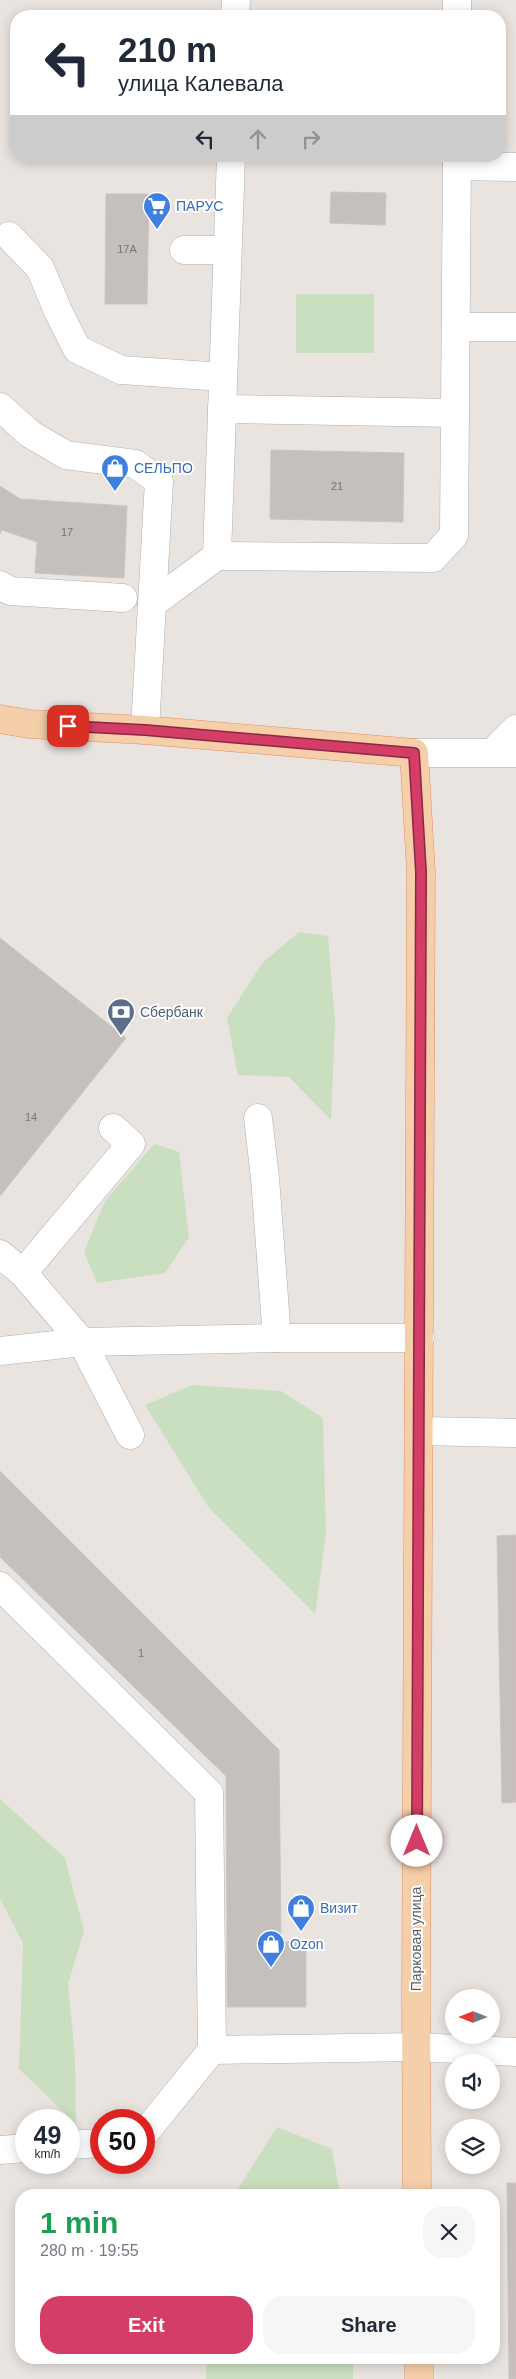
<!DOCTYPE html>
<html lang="en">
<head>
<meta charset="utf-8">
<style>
  body { margin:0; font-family:Arial,sans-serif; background:#f6f6f7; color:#1f2937; height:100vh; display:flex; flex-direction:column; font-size:19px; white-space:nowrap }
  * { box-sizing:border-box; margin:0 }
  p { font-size:16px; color:#747a83 }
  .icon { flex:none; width:28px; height:28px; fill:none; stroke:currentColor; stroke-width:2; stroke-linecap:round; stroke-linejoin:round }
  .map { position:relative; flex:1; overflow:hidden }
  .details { position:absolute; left:15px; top:2189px; width:485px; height:175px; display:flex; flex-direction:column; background:#fff; border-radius:20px; box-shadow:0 2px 12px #0003 }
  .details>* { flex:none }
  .guide { position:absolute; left:10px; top:10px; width:496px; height:152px; border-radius:20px; box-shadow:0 2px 12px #0003; background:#fff; color:#1f2937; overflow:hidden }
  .needle { width:32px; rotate:270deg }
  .fabs { position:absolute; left:445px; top:1989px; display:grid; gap:10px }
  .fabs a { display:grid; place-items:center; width:55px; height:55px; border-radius:50%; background:#fff; box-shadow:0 2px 12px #0003; font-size:25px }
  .speed { position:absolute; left:15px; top:2109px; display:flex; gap:10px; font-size:25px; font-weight:700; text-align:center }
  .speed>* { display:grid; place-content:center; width:65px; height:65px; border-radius:50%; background:#fff; box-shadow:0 2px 12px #0003; line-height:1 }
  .speed small { font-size:12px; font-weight:400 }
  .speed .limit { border:8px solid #d22; background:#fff; color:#111 }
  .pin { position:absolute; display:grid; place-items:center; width:42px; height:42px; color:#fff; margin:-21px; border-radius:10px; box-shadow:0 2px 8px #0006 }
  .me { position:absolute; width:55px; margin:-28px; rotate:0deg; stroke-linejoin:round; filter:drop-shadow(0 0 4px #0008) }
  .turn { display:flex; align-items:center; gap:18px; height:105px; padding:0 25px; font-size:22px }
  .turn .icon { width:65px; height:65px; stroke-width:2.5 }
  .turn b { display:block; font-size:35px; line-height:42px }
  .lanes { display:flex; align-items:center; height:48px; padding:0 25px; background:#0003; justify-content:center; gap:25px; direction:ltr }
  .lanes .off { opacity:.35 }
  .round { display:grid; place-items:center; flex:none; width:52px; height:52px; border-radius:20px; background:#f6f6f7 }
  .summary { display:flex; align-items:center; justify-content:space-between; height:85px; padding:0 25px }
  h1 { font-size:30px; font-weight:600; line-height:38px; color:#1e9e55 }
  .cta { display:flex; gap:10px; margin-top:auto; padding:10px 25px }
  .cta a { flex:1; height:58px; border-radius:20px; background:#d33d66; color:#fff; font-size:20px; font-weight:600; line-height:58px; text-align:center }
  .cta a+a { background:#f6f6f7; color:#1f2937 }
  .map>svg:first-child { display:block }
</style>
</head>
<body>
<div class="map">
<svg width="516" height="2379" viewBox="0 0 516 2379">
  <rect width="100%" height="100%" fill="#eae4e0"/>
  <g fill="#cadfbf">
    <rect x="296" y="294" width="78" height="59"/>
    <path d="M299 932 328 936 335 1022 331 1120 289 1077 238 1075 227 1018 263 962Z"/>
    <path d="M154 1144 179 1152 189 1237 165 1273 97 1283 84 1252 105 1201Z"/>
    <path d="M192 1385 281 1391 323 1418 326 1535 315 1614 209 1508 145 1405Z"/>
    <path d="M0 1799 65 1858 84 1931 68 1984 75 2056 76 2124 19 2069 23 1943 0 1899Z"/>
    <path d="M277 2127 332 2149 340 2195H234Z"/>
    <path d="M207 2358H353V2379H206Z"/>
  </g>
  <g fill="#c5bfbd" stroke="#cec4bf">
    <rect x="278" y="14" width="136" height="2"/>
    <path d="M331 192 386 193 385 225 330 223Z"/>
    <path d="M106 194H149L147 304H105Z"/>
    <path d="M271 450 404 453 403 522 270 519Z"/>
    <path d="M0 486 20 499 127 506 124 578 35 573 37 542 2 530 0 534Z"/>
    <path d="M0 938 126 1038 0 1196Z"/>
    <path d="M0 1471 279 1750 281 1942H227L226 1776 0 1557Z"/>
    <path d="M516 1535V1802L502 1803 497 1536Z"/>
    <rect x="227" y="1942" width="79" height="65"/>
    <path d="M507 2183H516V2379H509Z"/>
  </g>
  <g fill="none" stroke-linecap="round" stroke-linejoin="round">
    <g stroke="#acb0b1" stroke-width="29">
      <g id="minor">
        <path d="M457 0V16"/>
        <path d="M235 16 236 0"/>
        <path d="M457 166 516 167"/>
        <path d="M9 236 40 268 58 311 77 349 121 370 223 377"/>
        <path d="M184 250H227"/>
        <path d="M456 327H516"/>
        <path d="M0 407 30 434 66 455 135 464 159 481 152 604"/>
        <path d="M222 409 455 413"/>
        <path d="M217 556 433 558 454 535 457 156"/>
        <path d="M0 585 10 591 123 598"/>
        <path d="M145 730 152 604 217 556 231 156"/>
        <path d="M493 752 516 729"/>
        <path d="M414 753H516"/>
        <path d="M258 1118 265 1178 277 1338"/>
        <path d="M0 1254 23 1273 82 1342 130 1435"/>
        <path d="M23 1273 131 1144 113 1128"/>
        <path d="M0 1351 82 1342 277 1338H420"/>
        <path d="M420 1431 516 1433"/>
        <path d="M0 1586 209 1793 212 2050 416 2047 516 2052"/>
        <path d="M144 2134 212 2050"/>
        <path d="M69 2145 101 2143"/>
        <path d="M0 2150 26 2148"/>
      </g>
    </g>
    <g stroke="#df9164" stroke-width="29">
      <g id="major">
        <path d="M0 719 29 724 145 730 414 753 421 872 416 1997 417 2195"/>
        <path d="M419 2358V2379"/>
      </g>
    </g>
    <use href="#minor" stroke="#fff" stroke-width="28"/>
    <use href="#major" stroke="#f5ceaa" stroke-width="28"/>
  </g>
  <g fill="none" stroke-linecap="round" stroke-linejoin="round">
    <g stroke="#892842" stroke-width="12">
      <path id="route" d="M68 726 145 730 414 753 421 872 417 1841"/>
    </g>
    <use href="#route" stroke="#d33d66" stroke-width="9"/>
  </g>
  <defs>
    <g id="supermarket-pin" transform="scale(1.4375)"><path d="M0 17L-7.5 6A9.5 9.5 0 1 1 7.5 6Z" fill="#3f7fe0" stroke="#fff"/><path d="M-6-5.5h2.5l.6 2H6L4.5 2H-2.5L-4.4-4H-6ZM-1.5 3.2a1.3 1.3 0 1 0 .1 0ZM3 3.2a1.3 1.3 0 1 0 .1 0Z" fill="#fff"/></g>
    <g id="shop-pin" transform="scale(1.4375)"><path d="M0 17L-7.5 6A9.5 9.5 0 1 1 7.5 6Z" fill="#3f7fe0" stroke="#fff"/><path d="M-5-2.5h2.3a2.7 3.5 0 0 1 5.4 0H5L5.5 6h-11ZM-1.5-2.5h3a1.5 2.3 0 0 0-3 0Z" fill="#fff"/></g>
    <g id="bank-pin" transform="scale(1.4375)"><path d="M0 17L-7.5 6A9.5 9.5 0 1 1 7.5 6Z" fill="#5c6f8a" stroke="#fff"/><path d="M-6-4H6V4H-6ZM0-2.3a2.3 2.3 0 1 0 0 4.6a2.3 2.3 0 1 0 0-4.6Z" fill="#fff"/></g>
  </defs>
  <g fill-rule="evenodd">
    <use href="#supermarket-pin" x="157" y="206"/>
    <use href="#shop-pin" x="115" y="468"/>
    <use href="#bank-pin" x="121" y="1012"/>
    <use href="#shop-pin" x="301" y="1908"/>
    <use href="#shop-pin" x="271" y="1944"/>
  </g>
  <g text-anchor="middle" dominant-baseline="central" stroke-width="4" stroke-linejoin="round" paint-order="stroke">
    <g font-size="11" fill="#747676">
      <text x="127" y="249">17А</text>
      <text x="337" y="486">21</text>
      <text x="67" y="532">17</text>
      <text x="31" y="1117">14</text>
      <text x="141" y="1653">1</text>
    </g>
    <g font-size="14" fill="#366cbe" stroke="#fff" text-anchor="start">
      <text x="176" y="206">ПАРУС</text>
      <text x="134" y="468">СЕЛЬПО</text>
      <text x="320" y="1908">Визит</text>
      <text x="290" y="1944">Ozon</text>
    </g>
    <g font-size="14" fill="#4e5e75" stroke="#fff" text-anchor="start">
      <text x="140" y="1012">Сбербанк</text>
    </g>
    <g font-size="14" fill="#595e5f" stroke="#fff">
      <text transform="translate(416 1939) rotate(-90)">Парковая улица</text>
    </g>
  </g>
</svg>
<div class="fabs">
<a><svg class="needle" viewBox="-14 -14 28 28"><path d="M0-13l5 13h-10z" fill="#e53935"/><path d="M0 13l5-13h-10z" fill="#747a83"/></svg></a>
<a><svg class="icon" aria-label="sound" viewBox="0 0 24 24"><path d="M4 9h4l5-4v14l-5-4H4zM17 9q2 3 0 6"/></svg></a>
<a><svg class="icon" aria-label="layers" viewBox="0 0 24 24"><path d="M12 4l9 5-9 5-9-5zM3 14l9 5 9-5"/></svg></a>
</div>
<div class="speed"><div>49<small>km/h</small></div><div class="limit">50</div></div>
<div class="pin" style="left:68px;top:726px;background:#d93025"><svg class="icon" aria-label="arrive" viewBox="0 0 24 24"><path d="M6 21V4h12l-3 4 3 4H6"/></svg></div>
<svg class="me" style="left:417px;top:1841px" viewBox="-20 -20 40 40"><circle r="19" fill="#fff"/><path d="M0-13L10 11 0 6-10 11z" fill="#d33d66"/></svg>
<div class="guide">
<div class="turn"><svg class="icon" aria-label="left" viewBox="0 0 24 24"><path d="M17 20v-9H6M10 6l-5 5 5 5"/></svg><div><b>210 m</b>улица Калевала</div></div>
<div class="lanes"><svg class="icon" aria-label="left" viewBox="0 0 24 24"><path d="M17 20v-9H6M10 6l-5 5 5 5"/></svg><svg class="icon off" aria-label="ahead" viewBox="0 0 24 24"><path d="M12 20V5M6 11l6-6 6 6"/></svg><svg class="icon off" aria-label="right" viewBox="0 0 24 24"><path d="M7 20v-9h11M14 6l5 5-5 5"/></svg></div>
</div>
<section class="details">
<div class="summary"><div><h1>1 min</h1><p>280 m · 19:55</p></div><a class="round"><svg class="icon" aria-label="close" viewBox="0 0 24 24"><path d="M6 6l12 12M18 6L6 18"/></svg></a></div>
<div class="cta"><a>Exit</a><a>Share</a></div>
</section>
</div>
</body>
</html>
